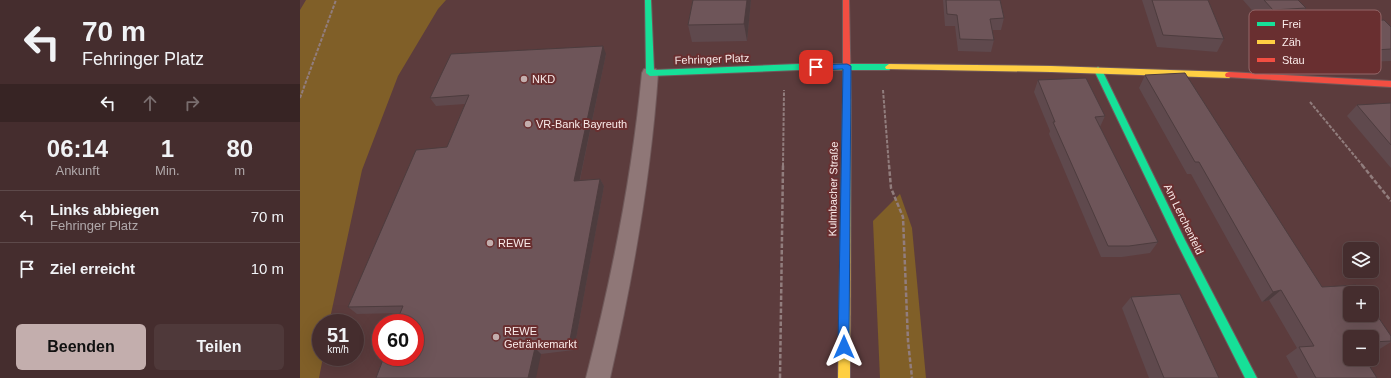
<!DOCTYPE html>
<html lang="de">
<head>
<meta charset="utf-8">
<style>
  body { margin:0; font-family:Arial,sans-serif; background:#4f393a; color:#f1f3f6; height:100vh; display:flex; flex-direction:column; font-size:15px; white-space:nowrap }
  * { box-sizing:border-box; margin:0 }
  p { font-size:13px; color:#b0a8aa }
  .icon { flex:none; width:22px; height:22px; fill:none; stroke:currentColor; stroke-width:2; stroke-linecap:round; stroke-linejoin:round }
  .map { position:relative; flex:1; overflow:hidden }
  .sheet { display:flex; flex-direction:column; background:#452d2e; width:300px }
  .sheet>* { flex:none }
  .guide { background:#452d2e; color:#f1f3f6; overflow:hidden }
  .buttons { position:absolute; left:1043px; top:242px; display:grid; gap:8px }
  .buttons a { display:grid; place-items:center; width:36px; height:36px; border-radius:6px; background:#452d2e; box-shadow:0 4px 16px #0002,0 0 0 1px #5d494a; font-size:20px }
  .speed { position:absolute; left:12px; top:314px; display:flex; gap:8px; font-size:20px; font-weight:700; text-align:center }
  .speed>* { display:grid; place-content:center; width:52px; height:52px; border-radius:50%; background:#452d2e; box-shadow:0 4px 16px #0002,0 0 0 1px #5d494a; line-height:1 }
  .speed small { font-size:10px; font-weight:400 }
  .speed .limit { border:6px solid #d22; background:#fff; color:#111 }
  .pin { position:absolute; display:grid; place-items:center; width:34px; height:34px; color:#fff; margin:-17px; border-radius:8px; box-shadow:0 2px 6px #0006 }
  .me { position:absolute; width:44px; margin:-22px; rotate:0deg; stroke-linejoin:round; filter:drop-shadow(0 0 3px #0008) }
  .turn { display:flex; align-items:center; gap:14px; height:84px; padding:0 16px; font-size:18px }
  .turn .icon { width:52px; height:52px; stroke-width:2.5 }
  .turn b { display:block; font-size:28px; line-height:34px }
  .lanes { display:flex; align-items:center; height:38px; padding:0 16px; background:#0003; justify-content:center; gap:20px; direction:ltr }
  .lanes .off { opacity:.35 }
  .eta { display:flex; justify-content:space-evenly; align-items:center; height:68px; text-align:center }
  .eta b { font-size:24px; font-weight:800; line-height:28px }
  .primary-button { display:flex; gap:8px; margin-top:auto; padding:8px 16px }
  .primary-button a { flex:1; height:46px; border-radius:6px; background:#c3aead; color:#111; font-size:16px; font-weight:800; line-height:46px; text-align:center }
  .primary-button a+a { background:#4f393a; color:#f1f3f6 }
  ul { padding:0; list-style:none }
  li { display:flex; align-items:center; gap:12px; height:52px; padding:0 16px; border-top:1px solid #5d494a }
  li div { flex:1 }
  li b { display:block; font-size:15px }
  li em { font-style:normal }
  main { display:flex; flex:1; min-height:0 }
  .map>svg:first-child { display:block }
</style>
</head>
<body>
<main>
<section class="sheet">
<div class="guide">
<div class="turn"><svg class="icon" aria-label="left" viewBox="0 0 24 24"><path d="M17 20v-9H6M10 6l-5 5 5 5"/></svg><div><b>70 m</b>Fehringer Platz</div></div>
<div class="lanes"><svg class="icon" aria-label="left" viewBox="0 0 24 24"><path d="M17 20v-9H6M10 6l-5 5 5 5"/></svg><svg class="icon off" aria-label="ahead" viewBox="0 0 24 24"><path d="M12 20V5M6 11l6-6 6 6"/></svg><svg class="icon off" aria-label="right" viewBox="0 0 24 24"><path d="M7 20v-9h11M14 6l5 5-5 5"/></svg></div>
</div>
<div class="eta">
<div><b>06:14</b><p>Ankunft</p></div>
<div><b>1</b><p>Min.</p></div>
<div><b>80</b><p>m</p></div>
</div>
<ul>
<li><svg class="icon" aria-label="left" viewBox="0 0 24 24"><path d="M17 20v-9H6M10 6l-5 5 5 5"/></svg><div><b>Links abbiegen</b><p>Fehringer Platz</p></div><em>70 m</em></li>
<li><svg class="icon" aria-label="arrive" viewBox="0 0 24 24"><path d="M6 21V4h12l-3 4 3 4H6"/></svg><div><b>Ziel erreicht</b></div><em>10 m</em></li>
</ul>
<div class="primary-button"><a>Beenden</a><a>Teilen</a></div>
</section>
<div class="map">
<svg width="1091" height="378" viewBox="0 0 1091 378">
  <rect width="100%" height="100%" fill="#5c3c3d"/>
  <g fill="#805f28">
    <path d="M6 0H146L138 9 98 76 62 170 29 323H21V357H23L19 378H0V10Z"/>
    <path d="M600 194 612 228 626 378H580L573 221Z"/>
  </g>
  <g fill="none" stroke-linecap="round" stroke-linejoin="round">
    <g stroke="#70595a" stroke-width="2">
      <path id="lane" d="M350 68 356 69 358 73C351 176 333 277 310 378H286C312 277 332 177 342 73L344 69Z"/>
    </g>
    <g stroke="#70595a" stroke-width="2">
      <g id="fast">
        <path d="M345 0H351L354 70 498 64H589L593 67 589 70H498L350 76 346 73Z"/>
        <path d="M798 67 802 70 885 240 957 378H945L877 243 794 70Z"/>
      </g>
    </g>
    <g stroke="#70595a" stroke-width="2">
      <g id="slow">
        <path d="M589 64 751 66 929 72 933 75 929 78 751 72 586 69 585 67Z"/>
        <path d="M547 96 551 99 550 378H538L543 99Z"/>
      </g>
    </g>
    <g stroke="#70595a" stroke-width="2">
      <g id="jam">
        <path d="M543 0H549L551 99 547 102 543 99Z"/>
        <path d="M929 72 1091 81V87L926 77 925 75 926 73Z"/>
      </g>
    </g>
    <g stroke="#917d7d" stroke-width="2" stroke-dasharray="3.5 1.5" stroke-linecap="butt">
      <path d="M583 90 589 166"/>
      <path d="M0 98 36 0"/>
      <path d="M1010 102 1063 166"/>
      <path d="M483 166 484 90"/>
    </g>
    <g stroke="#917d7d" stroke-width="2.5" stroke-dasharray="4.5 2" stroke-linecap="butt">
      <path d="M589 165 591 188 603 217 608 341 612 378"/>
      <path d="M1062 165 1091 201"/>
      <path d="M480 378 483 165"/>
    </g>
    <use href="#lane" fill="#8f7777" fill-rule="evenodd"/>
    <use href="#fast" fill="#16e098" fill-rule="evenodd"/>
    <use href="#slow" fill="#ffcf43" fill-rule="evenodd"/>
    <use href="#jam" fill="#f24e42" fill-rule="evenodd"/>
  </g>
  <g fill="#5f494d">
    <path d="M393 0H451L447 41 392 42 388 25Z"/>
    <path d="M643 0H700L704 18 701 30H692L694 40 691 52 658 51 655 26H645Z"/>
    <path d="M842 0H908L924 39 917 52 857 47Z"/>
    <path d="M943 0H998L1006 8 996 21 964 24Z"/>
    <path d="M1005 22 1091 27V61L1064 62 1018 59 996 34Z"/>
    <path d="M306 54 280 180 300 179 304 186 274 350 241 354 100 313 57 314 48 307 147 147 165 104 136 106 130 98Z"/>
    <path d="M845 75 1022 287 1091 336V342L1078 350H1072V337H1050L1077 378H998L986 356 997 348 969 300 962 302 891 174H887L839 88Z"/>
    <path d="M738 80 805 116 800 127 858 242 850 253 822 257H801L749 134 750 131 734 92Z"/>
    <path d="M1091 103V168L1047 116 1057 105Z"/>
    <path d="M831 297 919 378H849L822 308Z"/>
  </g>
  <g fill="#4d3c3e">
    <path d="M447 0H451L447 41 444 24Z"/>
    <path d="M303 46 306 54 278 188 274 181Z"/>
    <path d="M300 179 304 186 274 350 269 345Z"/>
    <path d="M981 290 969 300 962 302 973 292Z"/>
    <path d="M235 348 241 354 236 378H228Z"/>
  </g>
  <g fill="#6e5559" stroke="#4d3c3e">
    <path d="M393 0H447L444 24 388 25Z"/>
    <path d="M646 0H700L704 18 690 19 694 40 660 39 657 15 647 14Z"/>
    <path d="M852 0H908L924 39 863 35Z"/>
    <path d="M964 0H998L1006 8 973 10Z"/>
    <path d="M1066 18 1069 21 1084 20 1091 27V49L1075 50 1028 47 1005 22Z"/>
    <path d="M303 46 274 181 300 179 269 345 235 348 228 378H76L84 357H115V323H96L103 306 48 307 116 150 147 147 169 95 130 98 151 54Z"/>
    <path d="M885 73 1022 287 1056 285 1062 293H1050V315H1072V308L1091 336V341L1072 342V337H1050V359H1065L1077 378H1016L999 347 1014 346 981 290 973 292 899 162H895L845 75Z"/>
    <path d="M786 78 805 116 795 117 858 242 829 246H808L753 122H755L738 80Z"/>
    <path d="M1091 103V145L1057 105Z"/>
    <path d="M880 294 919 378H864L831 297Z"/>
  </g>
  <path fill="#1a73e8" stroke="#114b97" d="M547 64 551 66 549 347 548 351 544 352 540 351 538 347 543 69 516 70 512 67 516 65Z"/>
  <g fill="#c3aead" stroke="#692f30" stroke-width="1.5">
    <circle cx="224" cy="79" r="4"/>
    <circle cx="228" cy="124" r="4"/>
    <circle cx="190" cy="243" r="4"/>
    <circle cx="196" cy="337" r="4"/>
  </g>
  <g text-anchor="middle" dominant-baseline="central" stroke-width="4" stroke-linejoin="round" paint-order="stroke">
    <g font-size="11" fill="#faebea" stroke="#692f30">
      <text transform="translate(412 59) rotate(-2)">Fehringer Platz</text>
      <text transform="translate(533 189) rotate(-89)">Kulmbacher Straße</text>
      <text transform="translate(884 219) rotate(64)">Am Lerchenfeld</text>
    </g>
    <g font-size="11" fill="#faebea" stroke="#692f30" text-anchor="start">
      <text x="232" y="79">NKD</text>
      <text x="236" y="124">VR-Bank Bayreuth</text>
      <text x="198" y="243">REWE</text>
      <text x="204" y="331">REWE<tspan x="204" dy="13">Getränkemarkt</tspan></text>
    </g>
  </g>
  <rect x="949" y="10" width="132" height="64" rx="6" fill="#692f30" stroke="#946768" stroke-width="1"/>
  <rect x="957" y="22" width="18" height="4" fill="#16e098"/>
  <rect x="957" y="40" width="18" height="4" fill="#ffcf43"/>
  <rect x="957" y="58" width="18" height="4" fill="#f24e42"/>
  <g font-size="11" fill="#faebea">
    <text x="982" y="28">Frei</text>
    <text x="982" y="46">Zäh</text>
    <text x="982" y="64">Stau</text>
  </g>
</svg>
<div class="buttons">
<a><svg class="icon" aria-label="layers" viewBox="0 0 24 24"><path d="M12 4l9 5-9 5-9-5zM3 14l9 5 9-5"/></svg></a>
<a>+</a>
<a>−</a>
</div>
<div class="speed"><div>51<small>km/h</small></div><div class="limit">60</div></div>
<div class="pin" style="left:516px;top:67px;background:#d93025"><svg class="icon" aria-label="arrive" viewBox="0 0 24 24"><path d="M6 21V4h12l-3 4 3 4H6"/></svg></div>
<svg class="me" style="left:544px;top:347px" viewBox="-20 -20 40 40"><path d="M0-17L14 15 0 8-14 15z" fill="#1a73e8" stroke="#fff" stroke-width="4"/></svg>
</div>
</main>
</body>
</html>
